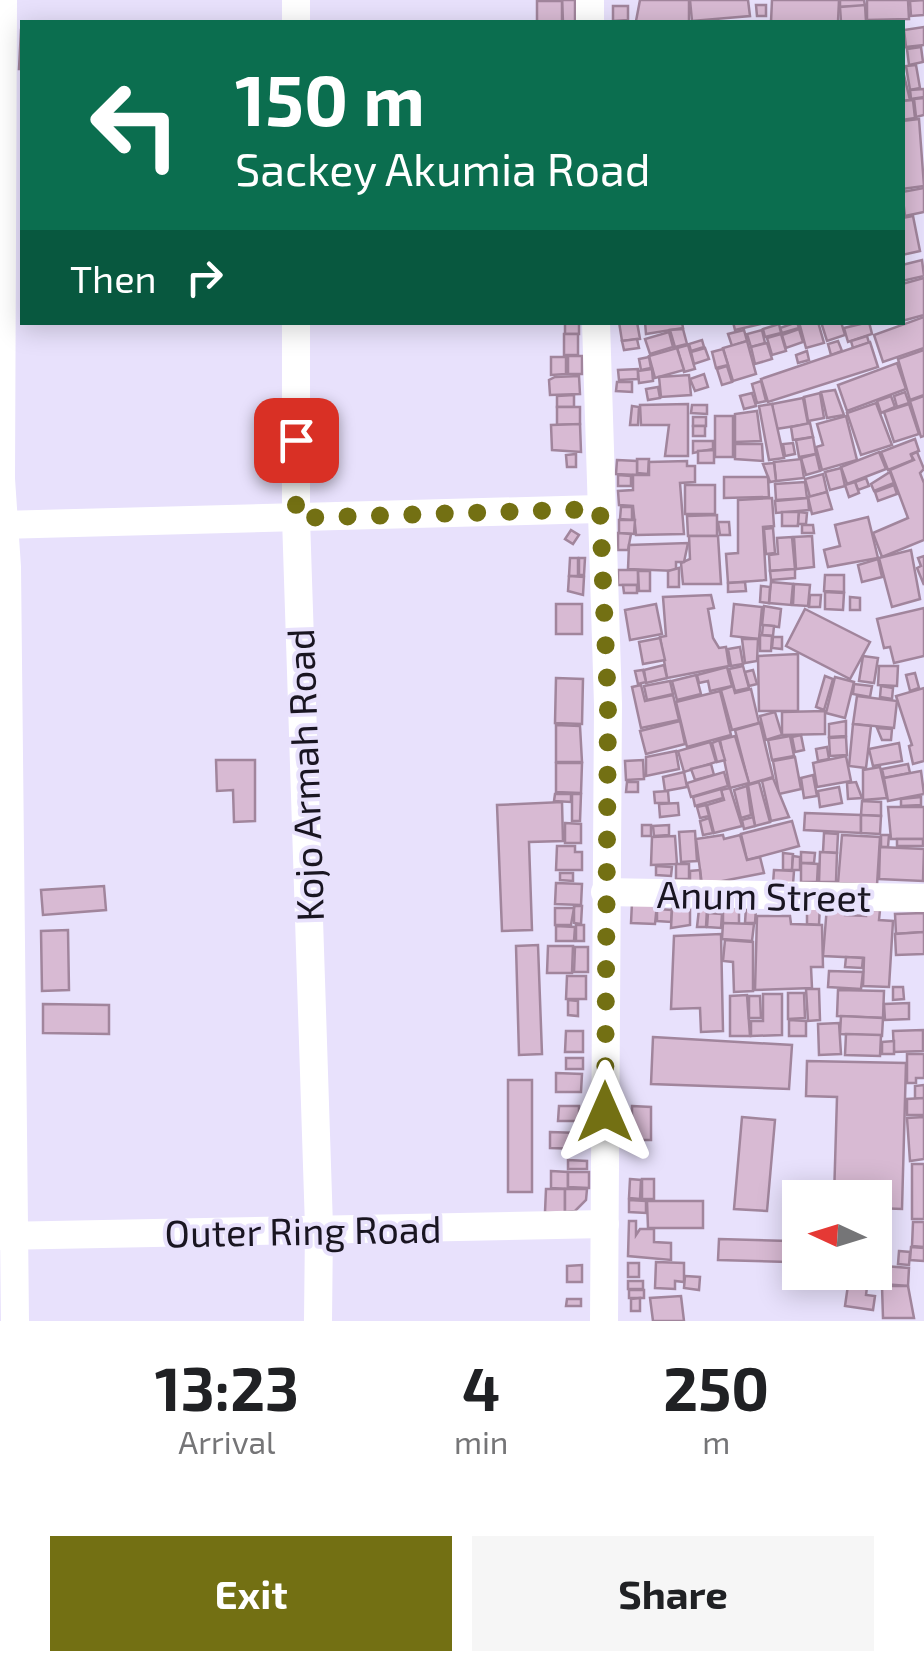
<!DOCTYPE html>
<html lang="en">
<head>
<meta charset="utf-8">
<style>
  body { margin:0; font-family:"Exo 2",sans-serif; background:#f6f6f6; color:#202124; height:100vh; display:flex; flex-direction:column; font-size:38px; white-space:nowrap }
  * { box-sizing:border-box; margin:0 }
  p { font-size:32px; color:#757577 }
  .icon { flex:none; width:55px; height:55px; fill:none; stroke:currentColor; stroke-width:2; stroke-linecap:round; stroke-linejoin:round }
  .map { position:relative; height:1321px; overflow:hidden }
  .drawer { display:flex; flex-direction:column; background:#fff; flex:1 }
  .drawer>* { flex:none }
  .banner { position:absolute; left:20px; top:20px; width:885px; height:305px; border-radius:0px; box-shadow:0 5px 25px #0003; background:#0b6e4f; color:#fff; overflow:hidden }
  .needle { width:65px; rotate:274deg }
  .controls { position:absolute; left:782px; top:1180px; display:grid; gap:20px }
  .controls a { display:grid; place-items:center; width:110px; height:110px; border-radius:0px; background:#fff; box-shadow:0 5px 25px #0003; font-size:50px }
  .pin { position:absolute; display:grid; place-items:center; width:85px; height:85px; color:#fff; margin:-42px; border-radius:20px; box-shadow:0 5px 15px #0006 }
  .me { position:absolute; width:110px; margin:-55px; rotate:0deg; stroke-linejoin:round; filter:drop-shadow(0 0 8px #0008) }
  .turn { display:flex; align-items:center; gap:35px; height:210px; padding:0 50px; font-size:45px }
  .turn .icon { width:130px; height:130px; stroke-width:2.5 }
  .turn b { display:block; font-size:70px; line-height:85px }
  .then { display:flex; align-items:center; height:95px; padding:0 50px; background:#0003; gap:20px; font-size:38px }
  .eta { display:flex; justify-content:space-evenly; align-items:center; height:170px; text-align:center }
  .eta b { font-size:60px; font-weight:700; line-height:70px }
  .primary-button { display:flex; gap:20px; margin-top:auto; padding:20px 50px }
  .primary-button a { flex:1; height:115px; border-radius:0px; background:#737013; color:#fff; font-size:40px; font-weight:700; line-height:115px; text-align:center }
  .primary-button a+a { background:#f6f6f6; color:#202124 }
  .map>svg:first-child { display:block }
</style>
</head>
<body>
<div class="map">
<svg width="924" height="1321" viewBox="0 0 924 1321">
  <rect width="100%" height="100%" fill="#e8e1fc"/>
  <g fill="#d8bad3" stroke="#a1859c" stroke-width="2.5">
    <path d="M562 0H575V22H563Z"/>
    <path d="M640 0H689V22L636 21Z"/>
    <path d="M690 0H748L750 16 692 21Z"/>
    <path d="M772 0H839L838 22H771Z"/>
    <path d="M840 0H864L865 6 840 7Z"/>
    <path d="M867 0H908L909 19 867 20Z"/>
    <path d="M924 0V15L911 16 910 1Z"/>
    <rect x="537" y="1" width="25" height="21"/>
    <path d="M756 5H766V16H757Z"/>
    <path d="M865 5 866 21 841 22 840 7Z"/>
    <path d="M613 6H628V20L613 21Z"/>
    <path d="M924 27V45L906 47 904 30Z"/>
    <path d="M21 30H22V69H19Z"/>
    <path d="M921 47 923 62 909 65 907 49Z"/>
    <path d="M916 65 920 88 910 90 906 66Z"/>
    <path d="M902 67 910 100 902 101Z"/>
    <path d="M924 89V97L911 99 910 90Z"/>
    <path d="M924 98V115L916 117 914 99Z"/>
    <path d="M913 100 915 118 902 120V101Z"/>
    <path d="M919 119 924 186 902 189V121Z"/>
    <path d="M924 188V212L905 216 902 192Z"/>
    <path d="M913 216 920 251 902 255V218Z"/>
    <path d="M922 260 924 276 902 281V265Z"/>
    <path d="M924 278V315L902 321V284Z"/>
    <path d="M924 317V348L883 362 874 335Z"/>
    <rect x="565" y="322" width="14" height="12"/>
    <path d="M619 322H637L640 339 622 341Z"/>
    <path d="M645 322H682L683 328 646 334Z"/>
    <path d="M733 322H769L735 330Z"/>
    <path d="M797 322 799 328 782 333 780 328Z"/>
    <path d="M799 322H818L824 343 806 348Z"/>
    <path d="M821 322H841L845 335 827 341Z"/>
    <path d="M869 322 872 334 848 342 844 328Z"/>
    <path d="M779 324 781 333 765 337 763 329Z"/>
    <path d="M683 329 687 344 675 347 670 330Z"/>
    <path d="M799 329 803 342 786 348 782 335Z"/>
    <path d="M744 330 747 341 732 346 728 334Z"/>
    <path d="M762 330 765 343 751 347 747 334Z"/>
    <path d="M669 332 673 347 650 354 645 339Z"/>
    <rect x="564" y="334" width="14" height="21"/>
    <path d="M781 334 786 351 772 355 767 338Z"/>
    <path d="M867 336 869 343 853 348 851 341Z"/>
    <path d="M637 339 639 348 624 350 622 341Z"/>
    <path d="M702 340 704 347 691 351 689 344Z"/>
    <path d="M747 341 756 374 733 381 723 348Z"/>
    <path d="M838 341 842 351 831 355 828 344Z"/>
    <path d="M870 342 878 367 768 402 761 379Z"/>
    <path d="M767 343 772 359 755 364 751 347Z"/>
    <path d="M688 345 695 369 684 372 677 348Z"/>
    <path d="M677 348 684 370 655 378 649 356Z"/>
    <path d="M705 348 709 359 694 364 691 352Z"/>
    <path d="M723 349 728 365 716 368 712 352Z"/>
    <path d="M924 350V395L910 400 898 359Z"/>
    <path d="M807 351 809 360 798 363 796 355Z"/>
    <rect x="568" y="356" width="14" height="18"/>
    <path d="M551 357H566V374L551 375Z"/>
    <path d="M649 357 651 368 641 370 639 359Z"/>
    <path d="M897 363 906 389 847 411 838 385Z"/>
    <path d="M727 366 732 382 722 385 717 369Z"/>
    <path d="M638 369V379L619 380 618 370Z"/>
    <path d="M652 369 653 381 639 383 638 371Z"/>
    <path d="M704 374 708 387 695 391 690 379Z"/>
    <path d="M689 375 691 395 661 397 659 377Z"/>
    <path d="M579 376 580 394 550 395 549 380 555 377Z"/>
    <path d="M761 381 766 401 757 403 752 384Z"/>
    <path d="M617 382H632V392L616 391Z"/>
    <path d="M658 387 660 398 648 400 646 389Z"/>
    <path d="M835 390 844 415 827 418 821 392Z"/>
    <path d="M905 392 909 403 897 407 894 396Z"/>
    <path d="M752 393 756 406 744 409 740 396Z"/>
    <path d="M820 393 824 418 808 421 804 397Z"/>
    <path d="M574 395V407H557V396Z"/>
    <path d="M891 396 895 407 881 413 877 401Z"/>
    <path d="M924 396V436L921 437 910 401Z"/>
    <path d="M803 398 808 424 776 429 772 404Z"/>
    <path d="M876 403 892 445 861 455 847 413Z"/>
    <path d="M688 404V456H665L669 425H641L640 405Z"/>
    <path d="M772 404 784 458 769 460 759 406Z"/>
    <path d="M909 404 919 434 894 442 884 412Z"/>
    <path d="M692 405H707V414L691 413Z"/>
    <path d="M632 406 639 407 638 425H630Z"/>
    <path d="M557 407H580V424L557 425Z"/>
    <path d="M757 411 761 441 735 442V414Z"/>
    <rect x="715" y="416" width="18" height="41"/>
    <path d="M846 416 857 460 822 470 816 447 823 445 817 424Z"/>
    <rect x="693" y="417" width="13" height="9"/>
    <path d="M810 423 813 437 793 440 791 427Z"/>
    <path d="M580 424 581 452 552 450 551 425Z"/>
    <rect x="693" y="426" width="12" height="10"/>
    <path d="M813 437 816 454 799 457 796 440Z"/>
    <path d="M915 439 919 451 911 454 913 460 888 470 881 452Z"/>
    <path d="M693 441H713V449L693 453Z"/>
    <path d="M793 443 795 454 785 456 783 444Z"/>
    <path d="M735 444H762L763 461 735 459Z"/>
    <path d="M714 450V463H698V451Z"/>
    <path d="M879 452 886 469 847 484 841 467Z"/>
    <path d="M917 452 924 469 920 473 924 483V540L882 557 873 533 908 518 890 470 914 460 911 455Z"/>
    <path d="M576 454V467H567L566 455Z"/>
    <path d="M816 454 820 471 806 475 801 458Z"/>
    <path d="M637 459H649L648 474 637 473Z"/>
    <path d="M801 459 804 478 776 481 774 462Z"/>
    <path d="M617 460 637 461V475L616 474Z"/>
    <path d="M687 461V466H695V482L680 483 684 534 636 535 633 506 619 505 618 491 633 490V475H649V462Z"/>
    <path d="M774 463 776 481 770 482 763 464Z"/>
    <path d="M841 468 845 486 830 490 825 472Z"/>
    <path d="M890 472 894 483 874 491 871 484Z"/>
    <path d="M823 474 827 492 810 497 805 479Z"/>
    <path d="M618 475 631 476V486H618Z"/>
    <path d="M724 477H768L769 497 724 498Z"/>
    <path d="M866 478 869 486 858 490 855 482Z"/>
    <path d="M805 482 807 498 776 500 775 484Z"/>
    <path d="M855 482 859 493 849 497 845 485Z"/>
    <rect x="685" y="485" width="30" height="29"/>
    <path d="M894 485 897 494 878 501 875 492Z"/>
    <path d="M827 492 832 509 812 514 808 497Z"/>
    <path d="M772 498 774 526 763 527 766 580 728 583 726 554 738 553V500Z"/>
    <path d="M808 498 809 510 776 513 775 501Z"/>
    <path d="M621 507H632V520L620 519Z"/>
    <path d="M782 512H799L798 526H782Z"/>
    <path d="M799 512 807 513 806 524H798Z"/>
    <path d="M717 515V536H688L687 516Z"/>
    <path d="M868 517 878 558 828 567 824 550 840 546 835 525Z"/>
    <path d="M619 520H635L634 534 619 533Z"/>
    <path d="M718 522H729L730 535H720Z"/>
    <path d="M802 525H813L814 533H802Z"/>
    <path d="M773 528 775 553 766 554 764 529Z"/>
    <path d="M571 530 579 535 573 544 565 539Z"/>
    <path d="M618 533 631 534 628 550H618Z"/>
    <path d="M689 536H718L721 584H683L681 563 690 559Z"/>
    <path d="M812 536 814 567 796 569 794 537Z"/>
    <path d="M792 537 795 569 770 571 769 555 778 554 777 538Z"/>
    <path d="M688 543 684 562H676V571L628 569 629 545Z"/>
    <path d="M911 550 920 599 892 607 879 558Z"/>
    <path d="M924 556V585L917 568 921 566 918 558Z"/>
    <path d="M570 558H578V576H569Z"/>
    <path d="M579 558H585L584 575H579Z"/>
    <path d="M878 559 882 577 862 582 858 565Z"/>
    <path d="M679 568V587H668V571Z"/>
    <path d="M795 569V578L771 580 770 571Z"/>
    <rect x="618" y="570" width="20" height="15"/>
    <path d="M638 571H650V591H639Z"/>
    <path d="M825 575H844V592L824 591Z"/>
    <path d="M569 576 584 577 583 595 568 591Z"/>
    <path d="M745 582 746 591 728 592V583Z"/>
    <path d="M771 582 793 584 791 605 769 603Z"/>
    <path d="M794 584 810 585 808 606 793 605Z"/>
    <path d="M623 585H637V593H624Z"/>
    <path d="M761 586 770 587 769 603 760 602Z"/>
    <path d="M825 592 844 593 843 610 825 609Z"/>
    <path d="M711 595 714 608 708 609 713 638 719 648 726 647 729 666 667 678 660 637 666 636 663 597Z"/>
    <path d="M810 595H821L820 607H809Z"/>
    <path d="M850 597 860 598V610H850Z"/>
    <rect x="556" y="604" width="26" height="30"/>
    <path d="M656 604 662 634 630 640 625 610Z"/>
    <path d="M734 604 762 607 759 639 731 636Z"/>
    <path d="M764 606 781 609 779 627 762 625Z"/>
    <path d="M924 608V656L894 663 890 647 884 648 877 619Z"/>
    <path d="M805 609 870 642 850 679 786 646Z"/>
    <path d="M763 625 774 626 773 636 762 635Z"/>
    <path d="M760 635 772 636 771 651H760Z"/>
    <path d="M773 637H782V649L772 648Z"/>
    <path d="M660 638 665 660 643 664 639 642Z"/>
    <path d="M742 639H758L757 661 745 663Z"/>
    <path d="M740 647 743 664 731 666 728 649Z"/>
    <path d="M798 654V711H759L758 656Z"/>
    <path d="M863 656 878 658 874 683 859 681Z"/>
    <path d="M664 665 667 678 646 683 644 670Z"/>
    <path d="M743 666 749 688 735 691 729 669Z"/>
    <path d="M879 666H898L897 686 878 685Z"/>
    <path d="M727 667 732 686 710 691 708 681 699 683 697 675Z"/>
    <path d="M643 670 646 682 638 684 635 671Z"/>
    <path d="M753 670 757 684 749 686 745 672Z"/>
    <path d="M915 673 919 688 910 691 906 675Z"/>
    <path d="M696 675 701 694 677 700 672 681Z"/>
    <path d="M825 676 833 679 824 710 816 707Z"/>
    <path d="M835 677 854 682 845 718 826 713Z"/>
    <path d="M556 678 583 679 582 724 555 723Z"/>
    <path d="M670 681 673 694 647 700 644 686Z"/>
    <path d="M854 684 872 686 870 697 853 694Z"/>
    <path d="M641 685 645 701 673 695 679 720 641 728 632 687Z"/>
    <path d="M733 686 735 693 751 689 759 723 732 730 721 690Z"/>
    <path d="M881 686 893 688 892 699 880 697Z"/>
    <path d="M924 688V761L913 764 909 746 912 745 896 696Z"/>
    <path d="M720 691 731 735 687 747 676 702Z"/>
    <path d="M857 696 897 701 894 728 853 724Z"/>
    <path d="M825 711V734L782 735V712Z"/>
    <path d="M775 712 782 735 766 740 760 716Z"/>
    <path d="M680 721 685 744 646 754 640 731Z"/>
    <path d="M846 721V736L829 737V724Z"/>
    <path d="M760 723 773 777 749 784 735 730Z"/>
    <path d="M853 724 871 726 866 768 849 766Z"/>
    <path d="M556 725 580 726 582 762H556Z"/>
    <path d="M877 728 892 729 891 740H882Z"/>
    <path d="M801 735 804 750 795 752 792 737Z"/>
    <path d="M735 736 749 783 730 788 720 740Z"/>
    <path d="M790 736 794 756 772 760 768 740Z"/>
    <path d="M846 737 847 755 830 756 829 738Z"/>
    <path d="M719 740 725 760 717 762 712 743Z"/>
    <path d="M710 742 716 762 684 772 678 751Z"/>
    <path d="M899 743 902 761 873 766 869 749Z"/>
    <path d="M827 747 829 759 818 761 816 749Z"/>
    <path d="M676 751 679 769 646 776V757Z"/>
    <path d="M846 756 851 781 817 787 813 763Z"/>
    <path d="M795 757 801 789 779 794 773 761Z"/>
    <path d="M216 760H255V821L234 822 233 790 217 791Z"/>
    <path d="M643 760 644 779 626 780 625 761Z"/>
    <path d="M556 763H582L581 793 556 792Z"/>
    <path d="M711 764 714 775 695 780 691 769Z"/>
    <path d="M908 764 910 773 884 778 882 769Z"/>
    <path d="M880 767 887 798 863 800V770Z"/>
    <path d="M921 771 924 794 888 801 884 778Z"/>
    <path d="M684 772 687 787 665 791 663 777Z"/>
    <path d="M724 772 728 786 691 797 687 783Z"/>
    <path d="M813 775 817 796 804 798 801 778Z"/>
    <path d="M773 778 789 817 771 821 762 781Z"/>
    <path d="M627 782H638V792H626Z"/>
    <path d="M759 782 770 822 755 826 748 785Z"/>
    <path d="M856 782 862 798 848 799 847 783Z"/>
    <path d="M747 786 751 815 741 818 734 790Z"/>
    <path d="M839 787 842 803 820 807 818 791Z"/>
    <path d="M730 788 742 826 714 833 707 805 724 800 721 790Z"/>
    <path d="M721 789 723 798 695 806 693 797Z"/>
    <path d="M668 791 669 803H655L654 792Z"/>
    <path d="M555 794H571V802L554 801Z"/>
    <path d="M572 794H581L580 821H572Z"/>
    <path d="M921 797V805L901 806V799Z"/>
    <path d="M862 801 881 802V816L861 815Z"/>
    <path d="M562 802 563 841 529 842 532 930 502 931 497 805Z"/>
    <path d="M678 803 679 815 660 817 659 804Z"/>
    <path d="M706 805 709 816 700 818 697 807Z"/>
    <path d="M888 807H924V839H891Z"/>
    <path d="M805 813 861 815V833L804 830Z"/>
    <path d="M861 815 881 816 880 834 861 833Z"/>
    <path d="M753 817 755 826 744 829 742 820Z"/>
    <path d="M709 818 713 833 703 835 700 821Z"/>
    <path d="M792 821 799 846 747 860 741 834Z"/>
    <path d="M565 823 581 824V843H565Z"/>
    <rect x="642" y="825" width="9" height="11"/>
    <path d="M669 825V835L654 836 653 826Z"/>
    <path d="M695 831 697 861 681 862 679 832Z"/>
    <path d="M824 833 838 834 837 853 823 852Z"/>
    <path d="M723 835 724 839 740 835 747 860 760 857 764 873 702 885 696 839Z"/>
    <path d="M842 835 880 837 877 885 838 883Z"/>
    <path d="M881 835H889L888 847H881Z"/>
    <path d="M675 836 677 864 651 865 652 837Z"/>
    <rect x="897" y="839" width="26" height="7"/>
    <path d="M557 846H575V852H582V870H556Z"/>
    <path d="M880 847 924 849 923 881 879 879Z"/>
    <path d="M801 852 815 853 814 863H801Z"/>
    <path d="M820 852 837 853 836 882H819Z"/>
    <path d="M783 853 793 854 792 870H783Z"/>
    <path d="M793 856 800 857V870H792Z"/>
    <path d="M801 863 818 864 817 882H801Z"/>
    <rect x="676" y="864" width="13" height="15"/>
    <path d="M656 866 672 867 671 876 656 875Z"/>
    <path d="M700 870 701 883 690 884V871Z"/>
    <path d="M774 870 794 871 793 884H773Z"/>
    <path d="M560 873H573V881L560 880Z"/>
    <path d="M556 883 582 884 581 905 555 904Z"/>
    <path d="M104 886 106 910 43 915 41 890Z"/>
    <path d="M632 902 657 904 655 924 631 923Z"/>
    <path d="M820 904 819 925 807 924V908Z"/>
    <path d="M574 906H582L581 924 574 923Z"/>
    <path d="M827 906 845 907V915L866 916V910H880L879 920 893 921 889 987 863 986 864 958 823 956Z"/>
    <path d="M723 907 739 908V924L723 923Z"/>
    <path d="M746 907 756 908 755 923H745Z"/>
    <path d="M555 908H574L571 925H555Z"/>
    <path d="M657 909 672 910 671 922 657 921Z"/>
    <path d="M672 909 690 910V925L671 928Z"/>
    <path d="M699 909H707L706 927H697Z"/>
    <path d="M708 913 722 914 721 928 707 927Z"/>
    <path d="M924 913V932L896 934 895 914Z"/>
    <path d="M757 916H790L791 924 822 925 823 967H811L812 988 755 990Z"/>
    <path d="M723 923 754 924 752 941 722 939Z"/>
    <rect x="576" y="925" width="8" height="16"/>
    <path d="M556 926 575 927 574 941H556Z"/>
    <path d="M68 930 69 990 42 991 41 931Z"/>
    <path d="M924 932V954L896 955 895 934Z"/>
    <path d="M721 934 723 1031 701 1032 700 1008 671 1009 674 936Z"/>
    <path d="M725 940 753 942V991L734 992 733 962 723 961Z"/>
    <path d="M538 945 542 1054 519 1055 516 946Z"/>
    <path d="M548 946H573L572 973H547Z"/>
    <path d="M575 947H588V972H574Z"/>
    <path d="M846 957 863 958 862 968 845 967Z"/>
    <path d="M829 971 863 972 861 989 828 987Z"/>
    <path d="M567 976H586V999H566Z"/>
    <path d="M893 987H903L904 999 893 1000Z"/>
    <path d="M806 989H819L820 1020 808 1021Z"/>
    <path d="M838 990 884 991 883 1018 837 1016Z"/>
    <path d="M788 993H804L805 1018 788 1019Z"/>
    <path d="M763 994H782V1035L751 1036V1021H763Z"/>
    <path d="M747 995 750 1036H730V996Z"/>
    <path d="M749 996H760L761 1018H749Z"/>
    <path d="M568 1000 578 1001V1016L568 1015Z"/>
    <path d="M909 1003V1019L885 1020 884 1004Z"/>
    <path d="M43 1004 109 1005V1034L43 1033Z"/>
    <path d="M841 1016 883 1018 882 1036 840 1034Z"/>
    <path d="M789 1020 806 1021V1036H789Z"/>
    <path d="M839 1023 841 1054 819 1055 818 1024Z"/>
    <path d="M923 1030V1051L894 1052 893 1031Z"/>
    <path d="M566 1031H583V1052H565Z"/>
    <path d="M846 1034 881 1035 880 1056 845 1055Z"/>
    <path d="M653 1037 792 1045 789 1089 651 1084Z"/>
    <path d="M894 1041V1054H882V1042Z"/>
    <path d="M907 1054H924V1078H916V1083H907Z"/>
    <rect x="566" y="1058" width="17" height="11"/>
    <path d="M807 1061 906 1063 902 1209 875 1208V1198H834L837 1097 806 1096Z"/>
    <path d="M556 1073 582 1074 581 1092H556Z"/>
    <rect x="508" y="1080" width="24" height="112"/>
    <path d="M924 1085V1098L915 1099V1086Z"/>
    <path d="M924 1098V1115H907V1099Z"/>
    <path d="M559 1106H579V1121H558Z"/>
    <path d="M632 1106 651 1107V1140H632Z"/>
    <path d="M742 1117 775 1120 767 1211 734 1209Z"/>
    <path d="M924 1117V1159L910 1161 907 1118Z"/>
    <path d="M550 1132 580 1133V1149L550 1148Z"/>
    <path d="M568 1160 587 1161V1169H568Z"/>
    <rect x="912" y="1164" width="12" height="55"/>
    <path d="M551 1171 568 1172V1189L551 1188Z"/>
    <path d="M568 1172H589V1188L568 1187Z"/>
    <path d="M630 1179 641 1180 640 1199 629 1198Z"/>
    <rect x="642" y="1179" width="12" height="20"/>
    <path d="M546 1189H565V1213L545 1212Z"/>
    <path d="M565 1189H587L586 1200 575 1211 565 1212Z"/>
    <path d="M629 1200 646 1201V1213L629 1212Z"/>
    <path d="M647 1201H703V1228H648Z"/>
    <path d="M629 1221H636V1235L640 1229H654V1242L671 1243V1260L628 1256Z"/>
    <path d="M913 1222H924V1247L912 1246Z"/>
    <path d="M719 1239 789 1241 788 1262 718 1260Z"/>
    <path d="M911 1247 924 1248V1261L910 1260Z"/>
    <path d="M899 1251 910 1252 909 1265 898 1264Z"/>
    <path d="M656 1262 684 1263V1282L675 1281V1289L655 1288Z"/>
    <rect x="628" y="1263" width="11" height="14"/>
    <path d="M582 1265V1282H567V1266Z"/>
    <path d="M884 1266 909 1268 908 1286 883 1284Z"/>
    <path d="M848 1272H874L866 1284 849 1283Z"/>
    <path d="M685 1276 700 1277 699 1290 684 1288Z"/>
    <rect x="628" y="1281" width="15" height="8"/>
    <path d="M848 1285 867 1287 866 1295 875 1296 873 1310 845 1306Z"/>
    <path d="M882 1286H908L914 1318H883Z"/>
    <rect x="629" y="1290" width="15" height="8"/>
    <path d="M681 1296 684 1321H653L650 1298Z"/>
    <path d="M640 1298V1311H631V1299Z"/>
    <path d="M567 1299H581V1306H566Z"/>
  </g>
  <g fill="none" stroke-linecap="round" stroke-linejoin="round">
    <g stroke="#fff" stroke-width="28">
      <path d="M3 0 1 479 7 567 15 1321"/>
      <path d="M590 0V22"/>
      <path d="M296 22V0"/>
      <path d="M296 322V518L319 1227 318 1321"/>
      <path d="M596 322 608 704 604 1321"/>
      <path d="M0 525 599 509"/>
      <path d="M605 892 924 898"/>
      <path d="M0 1236 605 1224"/>
    </g>
  </g>
  <g fill="none" stroke-linecap="round" stroke-linejoin="round">
    <path stroke="#737013" stroke-width="18" stroke-dasharray="0 32.4" d="M296 440V518L600 509 608 704 605 1112"/>
  </g>
  <g text-anchor="middle" dominant-baseline="central" stroke-width="8" stroke-linejoin="round" paint-order="stroke">
    <g font-size="38" fill="#191521" stroke="#e8e1fc">
      <text transform="translate(304 775) rotate(-92)">Kojo Armah Road</text>
      <text transform="translate(764 895) rotate(1)">Anum Street</text>
      <text transform="translate(303 1230) rotate(-1)">Outer Ring Road</text>
    </g>
  </g>
</svg>
<div class="controls">
<a><svg class="needle" viewBox="-14 -14 28 28"><path d="M0-13l5 13h-10z" fill="#e53935"/><path d="M0 13l5-13h-10z" fill="#757577"/></svg></a>
</div>
<div class="pin" style="left:296px;top:440px;background:#d93025"><svg class="icon" aria-label="arrive" viewBox="0 0 24 24"><path d="M6 21V4h12l-3 4 3 4H6"/></svg></div>
<svg class="me" style="left:605px;top:1112px" viewBox="-20 -20 40 40"><path d="M0-17L14 15 0 8-14 15z" fill="#737013" stroke="#fff" stroke-width="4"/></svg>
<div class="banner">
<div class="turn"><svg class="icon" aria-label="left" viewBox="0 0 24 24"><path d="M17 20v-9H6M10 6l-5 5 5 5"/></svg><div><b>150 m</b>Sackey Akumia Road</div></div>
<div class="then">Then<svg class="icon" aria-label="right" viewBox="0 0 24 24"><path d="M7 20v-9h11M14 6l5 5-5 5"/></svg></div>
</div>
</div>
<section class="drawer">
<div class="eta">
<div><b>13:23</b><p>Arrival</p></div>
<div><b>4</b><p>min</p></div>
<div><b>250</b><p>m</p></div>
</div>
<div class="primary-button"><a>Exit</a><a>Share</a></div>
</section>
</body>
</html>
